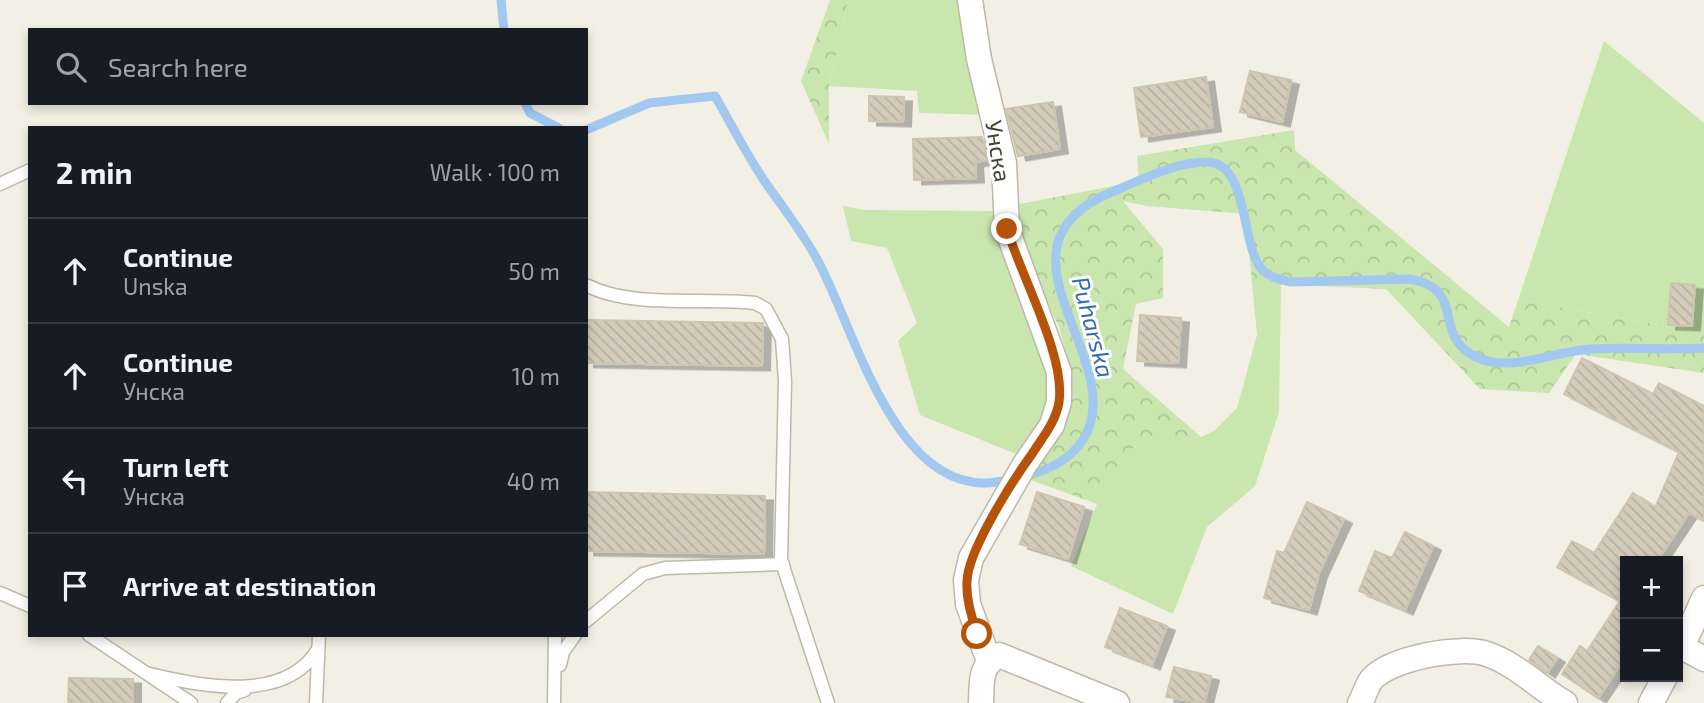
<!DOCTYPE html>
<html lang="en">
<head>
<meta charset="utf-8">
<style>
	:root { --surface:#171b24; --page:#20242c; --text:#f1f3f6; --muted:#9ea1a6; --line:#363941 }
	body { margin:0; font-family:"Exo 2",sans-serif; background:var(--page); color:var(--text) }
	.controls { position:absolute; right:21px; bottom:21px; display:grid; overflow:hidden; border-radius:0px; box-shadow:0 4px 10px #0003 }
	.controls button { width:63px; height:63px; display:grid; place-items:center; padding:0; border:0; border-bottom:2px solid var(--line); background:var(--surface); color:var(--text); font:35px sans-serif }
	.stop { position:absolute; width:21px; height:21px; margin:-16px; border:5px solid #b45309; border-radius:50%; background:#fff }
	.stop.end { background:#b45309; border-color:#fff; box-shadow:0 2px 7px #0008 }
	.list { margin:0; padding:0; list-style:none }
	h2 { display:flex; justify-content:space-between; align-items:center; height:91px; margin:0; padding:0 28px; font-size:30px }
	h2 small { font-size:23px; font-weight:400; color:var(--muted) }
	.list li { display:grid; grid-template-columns:46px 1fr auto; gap:21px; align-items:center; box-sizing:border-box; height:105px; padding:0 28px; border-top:2px solid var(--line) }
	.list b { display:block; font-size:26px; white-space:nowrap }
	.list p { margin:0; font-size:23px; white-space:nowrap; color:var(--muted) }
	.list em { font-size:23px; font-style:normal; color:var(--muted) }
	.icon { flex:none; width:38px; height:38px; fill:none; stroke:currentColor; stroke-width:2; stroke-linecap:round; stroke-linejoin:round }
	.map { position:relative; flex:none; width:1704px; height:703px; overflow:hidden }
	.search { position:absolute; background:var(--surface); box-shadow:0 4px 10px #0003; left:28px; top:28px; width:560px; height:77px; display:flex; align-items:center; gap:18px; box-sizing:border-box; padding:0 24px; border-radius:0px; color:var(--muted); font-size:26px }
	.panel { position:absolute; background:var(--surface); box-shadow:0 4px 10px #0003; left:28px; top:126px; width:560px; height:511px; border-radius:0px }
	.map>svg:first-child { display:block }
</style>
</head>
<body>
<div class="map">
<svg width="1704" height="703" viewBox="0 0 1704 703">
	<defs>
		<pattern id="forest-crowns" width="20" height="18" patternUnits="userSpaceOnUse" patternTransform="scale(1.75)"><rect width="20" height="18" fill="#c8e6ae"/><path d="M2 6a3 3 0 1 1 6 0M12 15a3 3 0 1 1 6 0" fill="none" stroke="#adc696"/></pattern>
		<pattern id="building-back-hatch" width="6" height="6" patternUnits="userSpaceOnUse" patternTransform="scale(1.75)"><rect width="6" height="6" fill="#d4ccbb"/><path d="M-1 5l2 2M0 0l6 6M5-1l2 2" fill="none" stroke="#b7b0a1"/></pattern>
		<filter id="shadow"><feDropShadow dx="8" dy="4.5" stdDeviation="0" flood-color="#0004"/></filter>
	</defs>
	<rect width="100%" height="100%" fill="#f2f0e5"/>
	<!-- grass -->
	<g fill="#c8e6ae">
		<path d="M848,0H963L989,115L919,113L917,91L829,86Z"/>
		<path d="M1604,41L1704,123V333L1518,300Z"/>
		<path d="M843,206L865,210L997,211L1034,320L1051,387L1038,432L1016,454L920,415L898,341L917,323L887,248L851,241Z"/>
		<path d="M1281,282L1279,412L1255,486L1207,527L1173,614L1071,566L1097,504L1133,446L1201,437L1214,431L1237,408L1257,335L1252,283Z"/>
	</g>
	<!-- forest -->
	<g fill="url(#forest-crowns)">
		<path d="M830,0H848L829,86V144L801,81Z"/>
		<path d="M1294,130L1295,150L1509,327L1518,300L1704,333V373L1576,354L1549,393L1480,389L1386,289L1252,283L1246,214L1147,206L1123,201L1163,249V298L1136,304L1123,369L1201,437L1134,446L1097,504L1028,479L1070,397V366L1059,327L1019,241L1015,205L1139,181L1137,156Z"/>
	</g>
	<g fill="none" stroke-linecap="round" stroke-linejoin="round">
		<!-- stream -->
		<g stroke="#a2c8ef" stroke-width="9">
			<path d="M501,0L504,30"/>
			<path d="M525,103L530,113L559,128"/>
			<path d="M586,130L649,103L715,96C733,127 749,160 770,189C787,213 804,235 818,261C854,327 895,497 996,482C1029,477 1066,468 1084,438C1120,378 1038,297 1059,239C1069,212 1094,199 1119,189C1145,178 1177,162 1206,162C1248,161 1241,241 1260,267C1266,276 1279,279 1290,282L1410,279C1465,289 1434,329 1469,353C1504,377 1553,351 1590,349C1628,347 1666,350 1704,348"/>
		</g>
	</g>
	<!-- building -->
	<g fill="url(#building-back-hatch)" stroke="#cec5ae" stroke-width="2" filter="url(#shadow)">
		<path d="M1250,71L1291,80L1282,122L1240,112Z"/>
		<path d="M1206,77L1213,127L1141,137L1134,88Z"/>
		<path d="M869,96L904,97L903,122L869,121Z"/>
		<path d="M1053,102L1060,149L1018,156L1006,109Z"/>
		<path d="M982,137L988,160L975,162L976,178L914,180L913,139Z"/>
		<path d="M1671,283L1695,285L1692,326L1668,325Z"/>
		<path d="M1140,315L1181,318L1178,363L1137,361Z"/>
		<path d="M586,320L763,323L762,366L586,363Z"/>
		<path d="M1582,358L1653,394L1659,383L1704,406V520L1689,513L1657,561H1625V658L1598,698L1562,674L1580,646L1587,651L1620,601L1557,567L1572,541L1594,553L1633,493L1655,508L1679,452L1564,394Z"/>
		<path d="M586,492L765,496L764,554L586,551Z"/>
		<path d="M1037,492L1084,507L1068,559L1020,544Z"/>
		<path d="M1307,502L1344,519L1319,573L1309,610L1264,598L1277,551L1284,553Z"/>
		<path d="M1405,532L1433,546L1405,610L1359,591L1375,551L1392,558Z"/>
		<path d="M1120,608L1167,626L1152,665L1105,647Z"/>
		<path d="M1538,646L1557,658L1547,673L1529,660Z"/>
		<path d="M1174,667L1211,676L1204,703L1166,697Z"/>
		<path d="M69,678L133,679V703H68Z"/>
	</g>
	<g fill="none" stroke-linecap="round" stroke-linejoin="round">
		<defs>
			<g id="service">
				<path d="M0,184L30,170"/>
				<path d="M586,285C632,309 704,297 755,303L766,309L782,339L785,381L781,560L828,703"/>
				<path d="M0,593L30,606"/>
				<path d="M586,621L643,574L665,568L783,564"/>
				<path d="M89,635L191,703"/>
				<path d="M560,665L563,652L575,635"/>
				<path d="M150,674C203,687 286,703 318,649"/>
				<path d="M227,703L236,693L245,690"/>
				<path d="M316,703L319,635"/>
				<path d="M554,703L555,635"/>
			</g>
			<g id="minor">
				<path d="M970,0L979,59L1004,163L1007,229L1059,372V402L1052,425L1025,464L971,558L966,580L968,604L989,661"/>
				<path d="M1704,598L1682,647L1704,659"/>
				<path d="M981,703C982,682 979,666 999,655L1117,703"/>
				<path d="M1360,703C1364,696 1367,685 1372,679C1391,658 1461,645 1487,654C1516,664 1539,688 1565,703"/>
				<path d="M1651,703L1665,677"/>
			</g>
		</defs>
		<!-- service casing -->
		<use href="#service" stroke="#beb8a8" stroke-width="15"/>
		<!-- minor casing -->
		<use href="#minor" stroke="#beb8a8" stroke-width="27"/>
		<!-- service -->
		<use href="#service" stroke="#fff" stroke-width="12"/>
		<!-- minor -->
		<use href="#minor" stroke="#fff" stroke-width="24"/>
	</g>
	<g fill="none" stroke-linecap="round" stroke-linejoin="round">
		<!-- route -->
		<path stroke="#b45309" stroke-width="9" d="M977,634C972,617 966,600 967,582C967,552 1013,480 1032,454C1042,438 1056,422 1059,402C1066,357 1021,276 1007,229"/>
	</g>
	<g text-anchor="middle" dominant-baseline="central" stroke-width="6" stroke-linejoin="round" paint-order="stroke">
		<!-- street labels -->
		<g font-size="23" fill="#454035" stroke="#fff">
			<text transform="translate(999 151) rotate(81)">Унска</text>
		</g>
		<!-- water labels -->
		<g font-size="24" font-style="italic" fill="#306eaf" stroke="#fff">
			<text transform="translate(1094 327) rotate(75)">Puharska</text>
		</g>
	</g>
</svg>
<div class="controls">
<button>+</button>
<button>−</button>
</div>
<div class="stop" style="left:977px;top:634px"></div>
<div class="stop end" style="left:1007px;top:229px"></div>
<div class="search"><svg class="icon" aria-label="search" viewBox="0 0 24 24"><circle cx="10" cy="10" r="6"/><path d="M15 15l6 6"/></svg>Search here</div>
<section class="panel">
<h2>2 min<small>Walk · 100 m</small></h2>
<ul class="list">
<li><svg class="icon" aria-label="ahead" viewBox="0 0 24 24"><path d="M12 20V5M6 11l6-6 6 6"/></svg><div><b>Continue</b><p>Unska</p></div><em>50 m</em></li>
<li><svg class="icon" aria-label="ahead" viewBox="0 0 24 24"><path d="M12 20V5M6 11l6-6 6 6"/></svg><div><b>Continue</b><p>Унска</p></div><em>10 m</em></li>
<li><svg class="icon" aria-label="left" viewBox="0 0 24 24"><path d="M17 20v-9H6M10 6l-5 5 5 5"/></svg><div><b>Turn left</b><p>Унска</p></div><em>40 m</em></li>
<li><svg class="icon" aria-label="arrive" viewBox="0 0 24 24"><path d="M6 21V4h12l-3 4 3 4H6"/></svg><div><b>Arrive at destination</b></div></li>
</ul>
</section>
</div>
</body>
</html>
